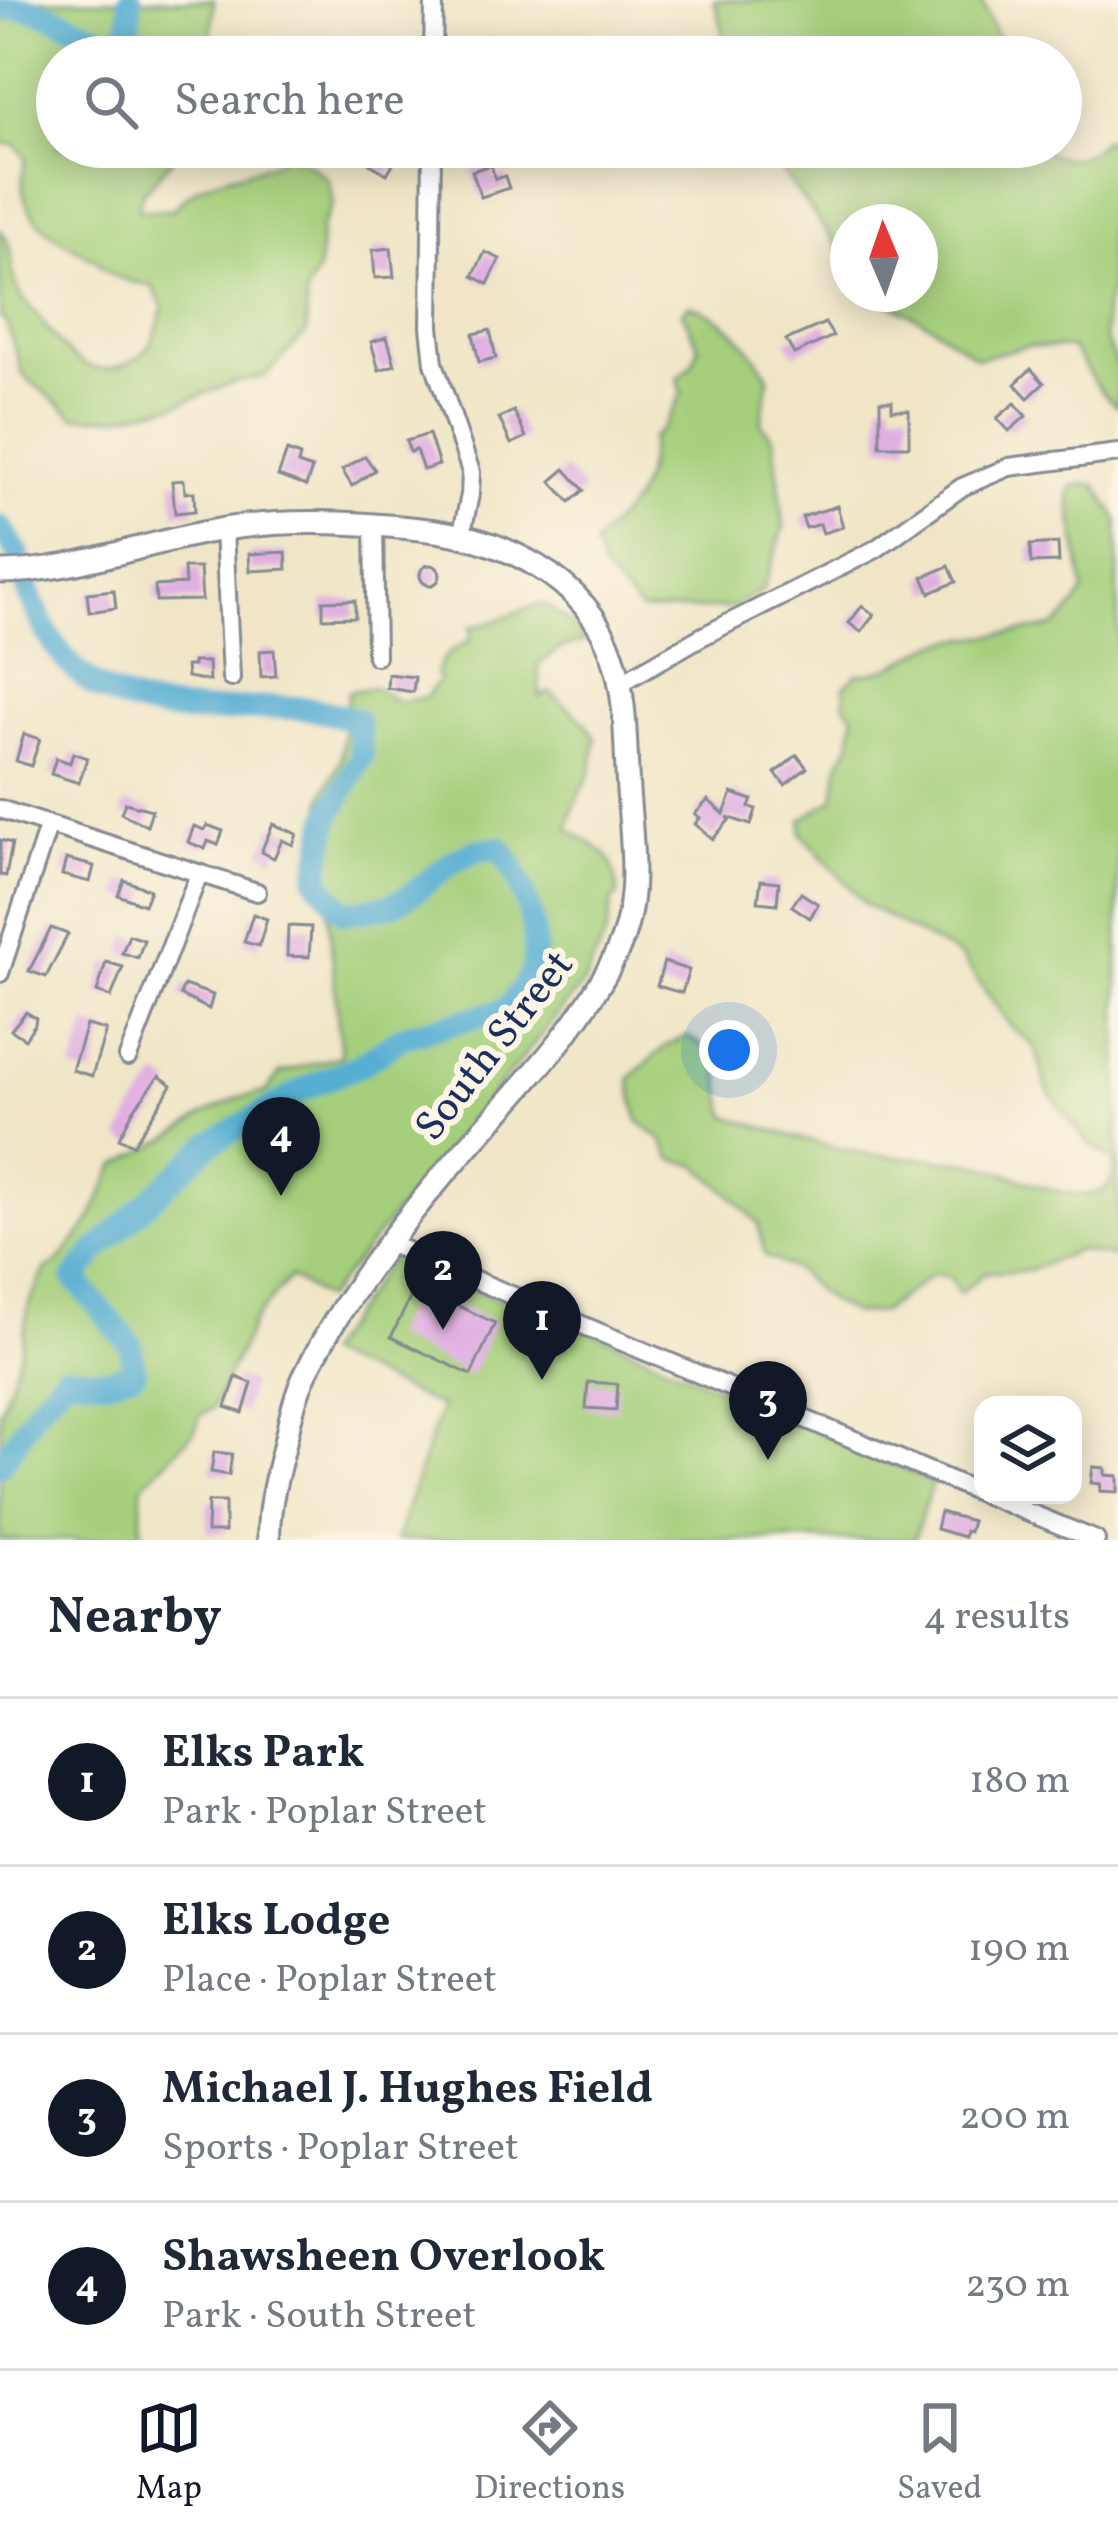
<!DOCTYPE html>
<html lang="en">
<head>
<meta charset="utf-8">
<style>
	:root { --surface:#fff; --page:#f2f2f3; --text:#1f2937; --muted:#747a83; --line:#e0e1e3; --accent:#111827 }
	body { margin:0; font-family:Vollkorn,serif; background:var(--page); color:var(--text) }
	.controls { position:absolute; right:36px; bottom:36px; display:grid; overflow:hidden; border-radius:24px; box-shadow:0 6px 30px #0003 }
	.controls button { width:108px; height:108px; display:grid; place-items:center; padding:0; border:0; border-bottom:3px solid var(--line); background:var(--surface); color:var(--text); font:60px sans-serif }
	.compass { position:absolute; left:830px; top:204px; width:108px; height:108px; border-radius:50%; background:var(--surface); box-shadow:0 6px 30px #0003; rotate:358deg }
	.you { position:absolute; left:729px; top:1050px; width:42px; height:42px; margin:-30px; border:9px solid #fff; border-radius:50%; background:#1a73e8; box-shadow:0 0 0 18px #1a73e833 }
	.badge { display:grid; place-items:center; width:78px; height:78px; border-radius:50%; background:var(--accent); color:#fff; font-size:39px; font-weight:700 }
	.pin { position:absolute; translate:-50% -99px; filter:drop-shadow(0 3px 6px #0008) }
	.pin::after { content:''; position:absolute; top:63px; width:42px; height:36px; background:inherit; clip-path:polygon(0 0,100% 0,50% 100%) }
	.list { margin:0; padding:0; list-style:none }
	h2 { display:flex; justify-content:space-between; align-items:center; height:156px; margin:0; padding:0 48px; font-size:51px }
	h2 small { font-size:39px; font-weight:400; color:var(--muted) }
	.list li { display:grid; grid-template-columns:78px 1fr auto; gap:36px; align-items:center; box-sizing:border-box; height:168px; padding:0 48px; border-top:3px solid var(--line) }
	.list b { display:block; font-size:45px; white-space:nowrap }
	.list p { margin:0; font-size:39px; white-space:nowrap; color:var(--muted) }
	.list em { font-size:39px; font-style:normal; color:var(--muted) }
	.icon { flex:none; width:66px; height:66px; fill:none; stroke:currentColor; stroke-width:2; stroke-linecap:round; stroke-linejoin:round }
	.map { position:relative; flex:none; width:1118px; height:1540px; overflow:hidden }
	.search { position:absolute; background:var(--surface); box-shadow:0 6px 30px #0003; left:36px; right:36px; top:36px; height:132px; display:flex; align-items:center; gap:30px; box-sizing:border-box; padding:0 42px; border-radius:66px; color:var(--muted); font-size:45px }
	.sheet { height:828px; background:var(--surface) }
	nav { display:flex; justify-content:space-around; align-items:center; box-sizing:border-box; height:168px; border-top:3px solid var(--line); background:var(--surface); font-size:33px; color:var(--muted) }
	nav a { display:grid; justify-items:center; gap:6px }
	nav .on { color:var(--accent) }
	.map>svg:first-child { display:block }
</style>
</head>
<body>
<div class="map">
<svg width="1118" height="1540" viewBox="0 0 1118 1540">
	<rect width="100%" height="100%" fill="#fcf5e5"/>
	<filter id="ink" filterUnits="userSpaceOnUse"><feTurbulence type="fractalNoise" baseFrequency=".00833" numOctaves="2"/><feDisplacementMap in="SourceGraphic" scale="24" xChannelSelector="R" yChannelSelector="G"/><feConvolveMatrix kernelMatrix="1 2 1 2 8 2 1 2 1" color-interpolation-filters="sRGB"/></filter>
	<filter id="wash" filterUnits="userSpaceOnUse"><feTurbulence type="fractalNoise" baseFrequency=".004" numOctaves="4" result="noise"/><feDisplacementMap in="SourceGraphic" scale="48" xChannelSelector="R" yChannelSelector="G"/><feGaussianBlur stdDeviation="2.7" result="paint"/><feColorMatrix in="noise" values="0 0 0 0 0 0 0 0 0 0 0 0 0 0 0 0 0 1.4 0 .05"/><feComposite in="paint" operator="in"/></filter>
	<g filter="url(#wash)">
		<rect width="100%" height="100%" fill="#f0e6c7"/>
		<!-- green -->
		<g fill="#a5cf7b" stroke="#607f6c" stroke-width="3">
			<path d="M0,0H214L210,50L204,57H57V147H183L142,194L138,210H172C213,166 244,181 288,155L309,164L329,180L333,204L321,228L319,267L306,293L307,332L265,376L235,382L178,404L116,417H75L23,375L7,324L0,317V230C17,251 7,259 15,281C20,298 31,307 41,320C62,346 82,381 123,365C152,354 156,335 163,307L152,286C137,283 119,280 106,271C95,263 105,265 92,258C52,235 10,215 26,159L16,145L0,143Z"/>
			<path d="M714,0H981L1001,46L1002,57H722L723,30Z"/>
			<path d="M1118,138V188L1109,214L1108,238L1111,289L1104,310L1105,338L1118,368V407C1095,391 1089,369 1071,348L1028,346L977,358L931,325L872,294H920V222H848V260L763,147H1036C1063,162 1081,164 1103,140Z"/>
			<path d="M689,305C727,316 749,345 769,377L761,423L774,439L784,527L763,590L730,608L641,611L604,572L594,545L635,500L646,472L652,438L664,427L682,393L678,378L692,365L699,347L682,312Z"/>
			<path d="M1084,484L1096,485L1118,520V1258L1078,1250L1029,1271L986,1272L959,1294L950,1277L933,1274L882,1312L854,1314L821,1295L796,1270L765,1256L758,1223L730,1194L697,1165L672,1159L662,1140L638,1121L630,1078L666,1046L687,1036C728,1058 717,1077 727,1116C772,1130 816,1145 862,1153C902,1160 944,1156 983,1166C1012,1174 1061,1199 1091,1194C1110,1191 1116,1177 1114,1161L1086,1140L1068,1118L1047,1089L1035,1047L1011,1027L961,957L866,905L802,834V819L834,799L839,763L850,745L854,716L845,705L844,687L857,674C899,673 912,648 952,640C970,637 1045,631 1054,626C1068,617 1076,604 1084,591L1069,496L1073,486Z"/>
			<path d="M544,604L576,627L584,641L561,648L538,665L540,697L550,692L586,723L596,739C594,748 594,762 591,771C582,793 571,803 569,830C603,852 614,850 618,896L612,900L607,932L585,981L325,1299L290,1277L254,1320L212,1409L200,1415L195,1431L141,1487V1540H0V1412L21,1351L29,1303L45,1270L59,1261L89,1223L115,1166L171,1137L205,1114L235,1099L266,1092L280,1073L341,1056L328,908L311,858L324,794L341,759L348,692L374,687L398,702L426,697L439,680L436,674C442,654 453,650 470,640L471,626C499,626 514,608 544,604Z"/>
			<path d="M393,1255L500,1301L504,1293L932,1482L914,1540H396L441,1407L324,1354Z"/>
		</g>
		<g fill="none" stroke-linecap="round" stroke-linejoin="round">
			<!-- river -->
			<g stroke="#57aed3" stroke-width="24">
				<path d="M0,10C37,0 76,31 111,41L129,33L130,0"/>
				<path d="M0,527L18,554"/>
				<path d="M0,1465L37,1408L65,1376L107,1380L134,1372L131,1345L74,1278L97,1250L210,1144L306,1088L360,1065L404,1036L507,1009C515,997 530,981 533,967C540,930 522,877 500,848C450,849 440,879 401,900C386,909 362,909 345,913L317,879L329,817L362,756L357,720C342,717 326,711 311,709C265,703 217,716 171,710C89,701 51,658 26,584"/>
			</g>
		</g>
		<g id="blocks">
			<!-- building -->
			<g fill="#e0afe2">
				<path d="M496,37L506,57H489L482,44Z"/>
				<path d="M380,147L401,150L387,174L370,164Z"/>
				<path d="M491,165L495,179L505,176L509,188L481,197L472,171Z"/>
				<path d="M391,248L394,277L375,278L373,250Z"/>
				<path d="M485,252L500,259L488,284L473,276Z"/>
				<path d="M825,323L833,336L794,354L786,340Z"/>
				<path d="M490,330L496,358L479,362L473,334Z"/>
				<path d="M387,337L395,365L379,370L371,342Z"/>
				<path d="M1031,369L1044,383L1028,398L1015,384Z"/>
				<path d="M880,401H892V410H909V446H880Z"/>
				<path d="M1015,403L1026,416L1009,431L997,418Z"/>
				<path d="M514,411L526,437L511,444L499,418Z"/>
				<path d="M429,434L439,465L423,470L416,450L410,452L406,441Z"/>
				<path d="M287,451L300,456L298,464L312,469L306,486L278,476Z"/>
				<path d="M365,456L375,470L352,486L342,470Z"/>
				<path d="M565,469L584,490L570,502L551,481Z"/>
				<path d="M184,480L185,493L194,492L195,511L175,513L172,481Z"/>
				<path d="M837,506L843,527L823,533L820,524L806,528L802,517Z"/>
				<path d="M1058,543L1059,562L1031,563L1030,545Z"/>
				<path d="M286,552L287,569L250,571L249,554Z"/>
				<circle cx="430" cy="575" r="10"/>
				<path d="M949,566L956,582L930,593L923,577Z"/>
				<path d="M184,568H200L202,600L156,601L155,586L185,584Z"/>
				<path d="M114,590L116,608L89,612L87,593Z"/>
				<path d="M355,600V617L323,618V601Z"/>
				<path d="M862,606L874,615L861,632L849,623Z"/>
				<path d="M274,650L276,676L261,677L260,651Z"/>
				<path d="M193,662H208L209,681L187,677L186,666H193Z"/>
				<path d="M388,674L415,677L413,692L387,688Z"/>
				<path d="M24,734L40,739L31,766L16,761Z"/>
				<path d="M73,753L87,758L79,783L51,774L56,758L70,763Z"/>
				<path d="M797,755L807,768L785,785L775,773Z"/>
				<path d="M732,793L752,800L749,807L756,809L751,825L727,817L730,819L713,839L695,824L700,818L695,814L708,800L724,814Z"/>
				<path d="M125,803L152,810L147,826L121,813Z"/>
				<path d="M273,824L297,834L293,845L282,840L274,858L261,852Z"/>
				<path d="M207,825L223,831L218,845L208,841L205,849L188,842L194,826L204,830Z"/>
				<path d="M0,840L12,843L6,876L0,875Z"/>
				<path d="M66,859L94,866L90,882L62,875Z"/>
				<path d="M124,880L150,890L144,905L118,895Z"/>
				<path d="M761,880L779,882L777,904L758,902Z"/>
				<path d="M801,893L818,904L810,918L792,906Z"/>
				<path d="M253,914L267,919L259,946L244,942Z"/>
				<path d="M288,926L311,927L309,957L287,956Z"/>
				<path d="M51,928L68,934L46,977L29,971Z"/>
				<path d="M129,935L144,940L138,958L122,953Z"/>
				<path d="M106,962L123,967L111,997L97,992Z"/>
				<path d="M664,962L689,970L682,993L657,986Z"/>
				<path d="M184,985L213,995L209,1009L180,995Z"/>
				<path d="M26,1012L36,1018L35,1024L25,1039L11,1030Z"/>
				<path d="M86,1025L106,1030L92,1076L72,1070Z"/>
				<path d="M159,1076L172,1085L133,1145L119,1138L134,1109Z"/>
				<path d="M416,1286L495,1323L471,1375L391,1337Z"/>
				<path d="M236,1377L252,1383L243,1413L226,1407Z"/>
				<path d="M588,1382L618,1384L616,1410L586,1408Z"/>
				<path d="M214,1452L232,1454L229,1475L211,1472Z"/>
				<path d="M1093,1467L1105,1468V1475L1118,1476V1492L1100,1491L1101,1484L1091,1483Z"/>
				<path d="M208,1502H225V1532H207Z"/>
				<path d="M940,1512L972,1521L969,1532L965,1531L964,1537L936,1529Z"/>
			</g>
		</g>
	</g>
	<g filter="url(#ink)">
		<use href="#blocks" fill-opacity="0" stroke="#868a92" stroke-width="3"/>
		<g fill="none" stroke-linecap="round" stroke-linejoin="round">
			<defs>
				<g id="minor">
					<path d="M433,57L434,0"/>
					<path d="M432,147L430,327L434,363L471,472L470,495L461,536"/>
					<path d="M374,526L376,656"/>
					<path d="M224,529L231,678"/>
					<path d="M619,684L701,637L876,549L962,487L1009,467L1118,453"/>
					<path d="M0,809L257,892"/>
					<path d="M0,973L48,827"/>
					<path d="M128,1057L199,874"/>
					<path d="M390,1244L983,1494"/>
					<path d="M986,1495L1096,1540"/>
				</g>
				<path id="tertiary" d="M0,572C72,572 143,543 213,531C281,518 352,522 420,529C500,537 586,576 613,657C627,699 625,747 628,791C632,845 641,901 617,952C584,1021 532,1075 481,1132C417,1203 349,1286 306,1373C294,1397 289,1425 283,1451C276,1479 267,1511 269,1540"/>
			</defs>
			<!-- minor casing -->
			<use href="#minor" stroke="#868a92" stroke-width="22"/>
			<!-- tertiary casing -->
			<use href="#tertiary" stroke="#868a92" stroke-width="27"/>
			<!-- minor -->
			<use href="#minor" stroke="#fff" stroke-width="16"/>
			<!-- tertiary -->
			<use href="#tertiary" stroke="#fff" stroke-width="21"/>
		</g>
	</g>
	<g text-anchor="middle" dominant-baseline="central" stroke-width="12" stroke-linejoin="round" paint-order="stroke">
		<!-- street labels -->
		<g font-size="42" fill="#1b2f5e" stroke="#fcf5e5">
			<text transform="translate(496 1047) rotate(-52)">South Street</text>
		</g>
	</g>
</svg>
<div class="controls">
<button><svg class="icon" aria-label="layers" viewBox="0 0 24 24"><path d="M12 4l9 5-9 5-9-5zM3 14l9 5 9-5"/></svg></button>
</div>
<svg class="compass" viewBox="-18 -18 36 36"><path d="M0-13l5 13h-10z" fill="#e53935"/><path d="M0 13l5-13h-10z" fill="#747a83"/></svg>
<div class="you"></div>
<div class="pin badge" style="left:542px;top:1380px">1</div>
<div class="pin badge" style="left:443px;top:1330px">2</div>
<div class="pin badge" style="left:768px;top:1460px">3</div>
<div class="pin badge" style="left:281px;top:1196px">4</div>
<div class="search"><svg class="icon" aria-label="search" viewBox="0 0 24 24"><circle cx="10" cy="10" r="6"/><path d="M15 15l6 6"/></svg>Search here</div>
</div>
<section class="sheet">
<h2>Nearby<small>4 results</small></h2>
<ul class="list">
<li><span class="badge">1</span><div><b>Elks Park</b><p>Park · Poplar Street</p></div><em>180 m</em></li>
<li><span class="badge">2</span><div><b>Elks Lodge</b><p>Place · Poplar Street</p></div><em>190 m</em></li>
<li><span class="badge">3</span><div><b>Michael J. Hughes Field</b><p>Sports · Poplar Street</p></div><em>200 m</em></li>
<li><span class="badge">4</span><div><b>Shawsheen Overlook</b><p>Park · South Street</p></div><em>230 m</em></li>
</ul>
</section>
<nav>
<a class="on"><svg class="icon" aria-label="map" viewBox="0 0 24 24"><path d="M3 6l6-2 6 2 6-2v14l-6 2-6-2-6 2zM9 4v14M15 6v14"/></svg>Map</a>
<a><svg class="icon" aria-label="directions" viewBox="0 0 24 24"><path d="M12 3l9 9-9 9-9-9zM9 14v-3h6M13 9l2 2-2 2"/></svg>Directions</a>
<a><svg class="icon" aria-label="saved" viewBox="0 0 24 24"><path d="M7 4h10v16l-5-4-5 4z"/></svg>Saved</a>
</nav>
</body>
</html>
